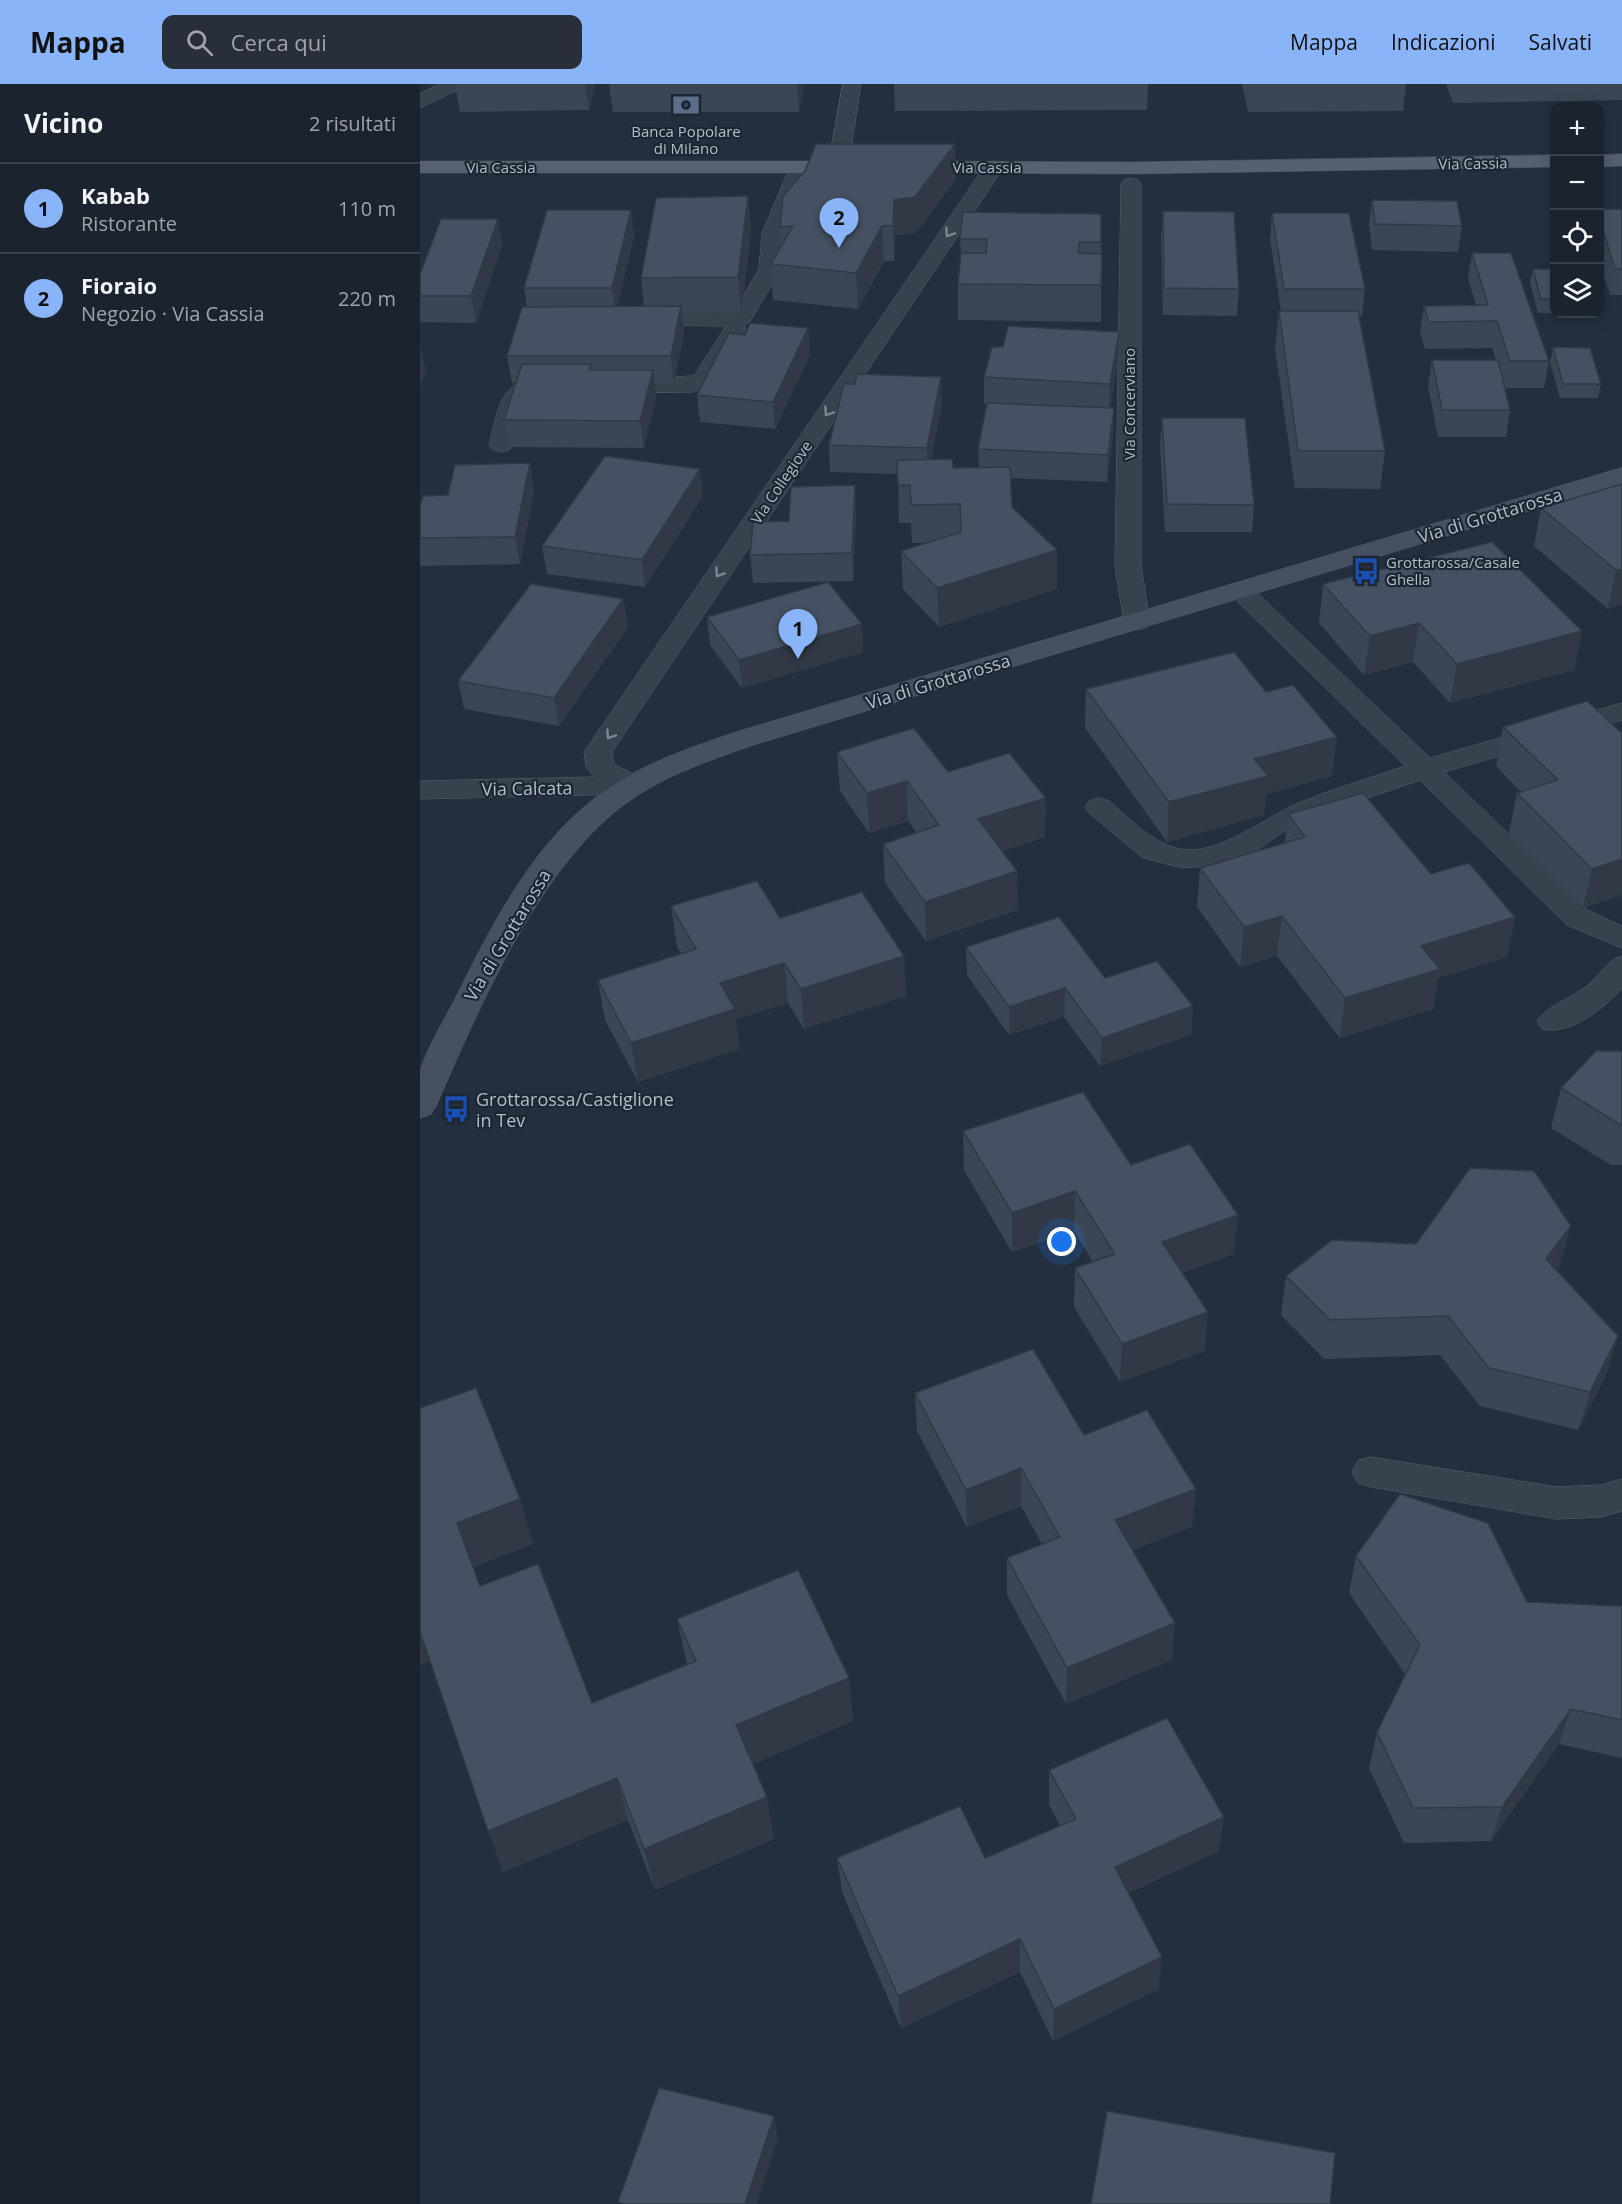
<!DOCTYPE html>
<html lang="it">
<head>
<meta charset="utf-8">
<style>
	:root { --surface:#1b232e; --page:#282f3a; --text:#f1f3f6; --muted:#a0a4aa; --line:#39404a; --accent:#8ab4f8 }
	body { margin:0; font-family:"Open Sans",sans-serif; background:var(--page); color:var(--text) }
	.controls { position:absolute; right:18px; top:18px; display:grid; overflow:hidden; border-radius:12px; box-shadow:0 3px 15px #0003 }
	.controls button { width:54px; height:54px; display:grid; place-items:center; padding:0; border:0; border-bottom:2px solid var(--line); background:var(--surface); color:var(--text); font:30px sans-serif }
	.you { position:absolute; left:642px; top:1158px; width:21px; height:21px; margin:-15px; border:4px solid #fff; border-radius:50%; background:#1a73e8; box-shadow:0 0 0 9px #1a73e833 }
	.badge { display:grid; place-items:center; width:39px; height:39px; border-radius:50%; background:var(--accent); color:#111; font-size:20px; font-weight:700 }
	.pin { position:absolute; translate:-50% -50px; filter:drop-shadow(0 2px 3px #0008) }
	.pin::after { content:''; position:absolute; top:32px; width:21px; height:18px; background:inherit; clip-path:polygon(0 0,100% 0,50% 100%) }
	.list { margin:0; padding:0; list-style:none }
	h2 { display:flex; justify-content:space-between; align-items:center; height:78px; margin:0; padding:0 24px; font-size:26px }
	h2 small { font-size:20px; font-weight:400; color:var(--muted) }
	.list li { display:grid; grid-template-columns:39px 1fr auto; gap:18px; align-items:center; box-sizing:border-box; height:90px; padding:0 24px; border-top:2px solid var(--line) }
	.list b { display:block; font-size:22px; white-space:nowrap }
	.list p { margin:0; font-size:20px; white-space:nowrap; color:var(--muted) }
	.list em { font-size:20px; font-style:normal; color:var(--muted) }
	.icon { flex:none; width:33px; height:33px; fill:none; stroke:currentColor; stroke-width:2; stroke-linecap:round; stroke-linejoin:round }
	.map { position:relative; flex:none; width:1202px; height:2120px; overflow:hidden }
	header { display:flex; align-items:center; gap:36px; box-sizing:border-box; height:84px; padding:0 30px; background:var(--accent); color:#111 }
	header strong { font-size:28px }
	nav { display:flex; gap:33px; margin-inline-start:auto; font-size:21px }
	.search { width:420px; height:54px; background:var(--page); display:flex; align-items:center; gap:15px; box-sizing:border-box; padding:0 21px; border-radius:12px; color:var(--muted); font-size:22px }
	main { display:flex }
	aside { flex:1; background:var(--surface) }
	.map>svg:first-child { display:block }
</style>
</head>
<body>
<header>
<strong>Mappa</strong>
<div class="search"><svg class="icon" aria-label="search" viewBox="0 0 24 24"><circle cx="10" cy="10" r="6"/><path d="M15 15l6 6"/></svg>Cerca qui</div>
<nav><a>Mappa</a><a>Indicazioni</a><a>Salvati</a></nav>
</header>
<main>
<aside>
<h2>Vicino<small>2 risultati</small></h2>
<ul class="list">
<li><span class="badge">1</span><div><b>Kabab</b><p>Ristorante</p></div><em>110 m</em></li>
<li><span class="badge">2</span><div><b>Fioraio</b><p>Negozio · Via Cassia</p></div><em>220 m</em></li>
</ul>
</aside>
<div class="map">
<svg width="1202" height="2120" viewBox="0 0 1202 2120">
	<rect width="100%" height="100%" fill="#242f3e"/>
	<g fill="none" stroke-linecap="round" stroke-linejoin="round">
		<defs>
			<g id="lane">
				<path d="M423,0H441L428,83L425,87H411L408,83Z"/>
				<path d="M380,77L387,79L390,83L362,149L361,185L331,236L324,242L326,245L290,302L273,308L189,309L181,307L178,302L181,297L189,295L274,292L306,242L219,241L211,239L208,234L211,229L219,227L313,229L339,185L342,149L370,83L373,79Z"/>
				<path d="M102,298L110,300L114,305L106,314L93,361L89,366L81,368L73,366L69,361C75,340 78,304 102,298Z"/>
			</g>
			<g id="street">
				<path d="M20,0H44L42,4L0,24V10Z"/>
				<path d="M574,77L581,79L584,83L192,668L194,680L223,695L227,701L223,707L213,710L0,715V697L174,693L166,682L164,668L567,79Z"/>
				<path d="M711,94L718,96L721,100V482L730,538L726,544L717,546L708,544L704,538L695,482L701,100L704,96Z"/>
				<path d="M820,498L829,501L1010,674L1202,619V636L1024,688L1169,827L1202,842V864L1147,841L1000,696L901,730L863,748L834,768L796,781L763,784L723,774L669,729L665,723L669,717L679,714L689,717C710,735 732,759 760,765C798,773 846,732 881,718C915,704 951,694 985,682L811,511L807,506L811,501Z"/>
				<path d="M1202,872V904C1185,924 1149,952 1122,945L1117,937C1127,921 1152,914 1167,902C1180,891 1186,876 1202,872Z"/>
				<path d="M951,1373L1137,1403L1181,1401L1202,1395V1427L1181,1433L1137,1435L951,1403L938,1399L932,1388L938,1377Z"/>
			</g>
			<path id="secondary" d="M1202,384V399L333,661C291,676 250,689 212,715C121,777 60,922 16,1022L11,1030L0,1034C0,1019 0,998 1,984C9,961 22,940 33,919C69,847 109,765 174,715C216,682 264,666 313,649Z"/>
			<g id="primary">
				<path d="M1202,70V82L1180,83V71Z"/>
				<path d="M1134,71V83L711,90L491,89L484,87L481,83L484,79L491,77L711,78Z"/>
				<path d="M0,77H430L437,79L440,83L437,87L430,89H0Z"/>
			</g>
		</defs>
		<!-- lane casing -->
		<use href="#lane" stroke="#565f6c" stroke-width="1"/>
		<!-- street casing -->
		<use href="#street" stroke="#565f6c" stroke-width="1"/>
		<!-- secondary casing -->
		<use href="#secondary" stroke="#565f6c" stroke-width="1"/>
		<!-- primary casing -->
		<use href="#primary" stroke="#414a57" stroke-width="1"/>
		<!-- lane -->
		<use href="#lane" fill="#38414e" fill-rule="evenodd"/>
		<!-- street -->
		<use href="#street" fill="#38414e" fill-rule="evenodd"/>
		<!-- secondary -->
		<use href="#secondary" fill="#465061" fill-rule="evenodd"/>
		<!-- primary -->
		<use href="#primary" fill="#56606e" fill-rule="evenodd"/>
	</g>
	<!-- wall -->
	<g fill="#3b4654">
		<path d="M35,0H175L169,26L40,28Z"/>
		<path d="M189,0H384L379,28H193Z"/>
		<path d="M474,0H728L727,26L475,27Z"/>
		<path d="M822,0H986L983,27L828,28Z"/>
		<path d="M1026,0H1202V16L1033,19Z"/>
		<path d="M535,60L536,95L496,149L475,151L474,177H464L438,225L353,216L351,180L361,163L360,143Z"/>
		<path d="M328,112L331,148L321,229L262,230L264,249L254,299H234L236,313L224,364L88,363L84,336L96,299H92L87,272L107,223L104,204L211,126L214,152L197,223H224L221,194Z"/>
		<path d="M952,116L1042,142L1038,168L952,166L949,141Z"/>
		<path d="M1179,125H1202V211H1190L1179,176Z"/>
		<path d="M743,127L819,205L817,232L743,231L741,153Z"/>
		<path d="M852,129L945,205L942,232H939L965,367L960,405L875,404L855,264L859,227H861L850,155Z"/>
		<path d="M681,130V238L538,236V200L541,171L540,155Z"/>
		<path d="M82,161L56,239L0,238V190Z"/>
		<path d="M1052,169L1129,277L1124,304H1085L1083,298L1090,326L1086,353H1018L1008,302L1012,276H1076L1072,264L1005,265L1000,248L1004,222L1056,221L1048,195Z"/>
		<path d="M1113,185H1134V229H1118L1110,198Z"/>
		<path d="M388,244L390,271L355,345L280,338L277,311Z"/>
		<path d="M699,248L698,275L690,324L693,351L687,398L590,394L592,423L637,505L519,543L483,505L481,467L506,459H492L491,439H479L478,390L410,388L409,361L522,320L511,375L533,384H559L558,365L567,320H564V293L583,263Z"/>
		<path d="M1133,263L1181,300L1178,314H1140L1130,278Z"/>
		<path d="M742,334L834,421L832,448H745L740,361Z"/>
		<path d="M1202,400V520L1188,525L1114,462L1121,424Z"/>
		<path d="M114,407L100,480L0,482V422L28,411Z"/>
		<path d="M283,412L225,503L127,490L122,462Z"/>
		<path d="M436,429L433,497L333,499L330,471L369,437Z"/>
		<path d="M903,500L1162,547L1154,586L1030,619L993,578L944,591L899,539Z"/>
		<path d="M203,515L208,543L139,642L44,625L38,597Z"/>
		<path d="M287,533L442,540L443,568L322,604L290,561Z"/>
		<path d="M666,605L912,692L846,710L844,731L747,758L665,644Z"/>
		<path d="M1083,643L1202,649V811L1163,824L1089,749L1097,709L1101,708L1076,682Z"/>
		<path d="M417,668L528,688L625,753L582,767L598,826L506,857L465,799L463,760L497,749L488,737L449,749L420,707Z"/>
		<path d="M868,730L1011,790L1095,833L1087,873L1018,894L1013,925L920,954L857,872L820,883L777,823L780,784L865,759Z"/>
		<path d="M251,822L360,834L486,912L384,945L368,919L316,935L319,965L218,998L185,936L178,896L261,870L257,862Z"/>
		<path d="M546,863L685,894L773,922L771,951L680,982L644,933L589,951L547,891Z"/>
		<path d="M1202,967V1081H1191L1131,1044L1141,1004Z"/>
		<path d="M543,1047L711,1081L814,1170L762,1189L785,1267L700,1298L654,1223L655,1184L673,1178L654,1147L592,1168L544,1086Z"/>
		<path d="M996,1160L1140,1181L1137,1186L1198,1252L1186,1291L1158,1346L1060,1322L1020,1271L904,1275L861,1231L866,1192Z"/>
		<path d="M495,1309L664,1351L772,1443L713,1466L752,1576L646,1620L587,1511V1474L622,1460L601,1422L547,1443L497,1347Z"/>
		<path d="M0,1324L100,1415L113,1460L53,1483L60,1502L172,1619L267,1580L257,1535L429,1594L433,1637L333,1680L354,1755L235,1806L208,1736L83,1788L10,1577L0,1581Z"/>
		<path d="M936,1472L1107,1518L1202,1522V1674L1139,1660L1071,1757L984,1759L949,1684L957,1648L985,1590L929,1509Z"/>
		<path d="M629,1686L799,1767L709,1809L739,1905L633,1957L600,1888L481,1944L422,1808L417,1774H565L640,1742L629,1721Z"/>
	</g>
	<!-- shaded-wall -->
	<g fill="#303945">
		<path d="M165,0H175L169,26Z"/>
		<path d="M377,0H384L379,28Z"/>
		<path d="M535,60L536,95L496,149L475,151L474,177L473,142L474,116Z"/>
		<path d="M328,112L331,148L321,229L318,193Z"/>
		<path d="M211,126L214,152L195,230L192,204Z"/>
		<path d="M78,135L82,161L56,239L51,212Z"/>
		<path d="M462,142L464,177L438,225L436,189Z"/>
		<path d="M261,222L264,249L254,299L251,272Z"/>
		<path d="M388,244L390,271L355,345L353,318Z"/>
		<path d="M699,248L698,275L689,327L690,300Z"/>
		<path d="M1,262L6,289L0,302V264Z"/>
		<path d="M233,286L236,313L224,364L220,337Z"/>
		<path d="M521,293L522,320L508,392L507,364Z"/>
		<path d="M694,324L693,351L687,398L688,371Z"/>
		<path d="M110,379L114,407L100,480L95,453Z"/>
		<path d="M280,385L283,412L225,503L222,476Z"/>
		<path d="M435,401L436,429L433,497L432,469Z"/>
		<path d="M637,466V505L519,543L517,504Z"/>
		<path d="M1202,485V520L1188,525L1196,486Z"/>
		<path d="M203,515L208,543L139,642L134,614Z"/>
		<path d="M999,539L993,578L944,591L950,552Z"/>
		<path d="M442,540L443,568L322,604L319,576Z"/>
		<path d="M1162,547L1154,586L1030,619L1037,580Z"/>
		<path d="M917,653L912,692L846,710L844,731L747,758L749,718L834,675Z"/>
		<path d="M487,697L488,737L449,749L447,709Z"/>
		<path d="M626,714L625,753L559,775L558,735Z"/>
		<path d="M1202,775V811L1163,824L1172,785Z"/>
		<path d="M597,787L598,826L506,857L505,818Z"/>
		<path d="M862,832L857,872L820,883L824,843Z"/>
		<path d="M1095,833L1087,873L1018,894L1013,925L920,954L925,914L1001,862Z"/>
		<path d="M484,872L486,912L384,945L381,905Z"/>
		<path d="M364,879L368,919L316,935L319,965L218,998L211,959L300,899Z"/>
		<path d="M645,904L644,933L589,951V923Z"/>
		<path d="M773,922L771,951L680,982L682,954Z"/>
		<path d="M655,1107L654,1147L592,1168V1129Z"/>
		<path d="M818,1131L814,1170L739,1197L742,1158Z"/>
		<path d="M1151,1142L1140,1181L1116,1214L1126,1175Z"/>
		<path d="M788,1228L785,1267L700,1298L702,1260Z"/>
		<path d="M1198,1252L1186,1291L1158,1346L1170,1308Z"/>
		<path d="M601,1384V1422L547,1443L546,1406Z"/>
		<path d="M776,1405L772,1443L693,1474L695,1436Z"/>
		<path d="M100,1415L113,1460L51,1484L37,1439Z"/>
		<path d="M755,1539L752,1576L646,1620L647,1584Z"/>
		<path d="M0,1547L11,1577L0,1581Z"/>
		<path d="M429,1594L433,1637L324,1684L316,1641Z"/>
		<path d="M1151,1625L1139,1660L1071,1757L1082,1723Z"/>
		<path d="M197,1694L208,1736L83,1788L68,1747Z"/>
		<path d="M347,1713L354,1755L235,1806L224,1765Z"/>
		<path d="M804,1733L799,1767L693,1816L695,1783Z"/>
		<path d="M600,1855V1888L481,1944L478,1912Z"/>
		<path d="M742,1873L739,1905L633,1957L634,1925Z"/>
		<path d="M354,2032L358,2054L337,2120H325Z"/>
	</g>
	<!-- building -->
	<g fill="#455162" stroke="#303945" stroke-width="1.5">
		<path d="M396,60H535L495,113L474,116L473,142H462L436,189L351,180L373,142L360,143L363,112L385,87Z"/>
		<path d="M328,112L318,193L221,194L236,114Z"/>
		<path d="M952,116L1037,117L1042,142L955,140Z"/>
		<path d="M1179,125H1202V185H1195L1179,134Z"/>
		<path d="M127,126H211L192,204H104Z"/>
		<path d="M743,127L814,128L819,205L744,204Z"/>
		<path d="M543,128L681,130V158H659L658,169L682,170L681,201L538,200L541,169H566L567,155H540Z"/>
		<path d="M852,129H929L945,205H864Z"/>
		<path d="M21,135H78L51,212H0V190Z"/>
		<path d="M1052,169H1091L1129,277H1090L1077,237L1009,238L1004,222L1068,221Z"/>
		<path d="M1113,185H1134V215H1121Z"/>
		<path d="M261,222L251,272H87L102,223Z"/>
		<path d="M859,227H938L965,367H878Z"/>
		<path d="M330,239L388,244L353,318L277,311L309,249L325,251Z"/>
		<path d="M588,242L699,248L690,300L564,293L572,263H583Z"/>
		<path d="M1133,263L1170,264L1181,300H1143Z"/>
		<path d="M1012,276H1078L1090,326H1022Z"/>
		<path d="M102,280H171L169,286H233L220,337L84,336Z"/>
		<path d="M437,290L521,293L507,364L409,361L424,300H435Z"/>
		<path d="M567,319L694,324L688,371L558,365Z"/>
		<path d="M742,334H825L834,421L747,420Z"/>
		<path d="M185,372L280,385L222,476L122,462Z"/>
		<path d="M532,375L533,384L590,383L592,423L637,466L517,504L481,467L541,448L540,420L491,421L490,401H478L477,376Z"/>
		<path d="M110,379L95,453L0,454V422L3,412L28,411L35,381Z"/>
		<path d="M1202,400V485L1196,486L1121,424Z"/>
		<path d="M435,401L432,469L330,471L333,438L369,437L371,403Z"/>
		<path d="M1072,458L1162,547L1037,580L999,539L950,552L903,500Z"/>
		<path d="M408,498L442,540L319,576L287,533Z"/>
		<path d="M111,500L203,515L134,614L38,597Z"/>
		<path d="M814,568L846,608L873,601L917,653L834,675L848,692L749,718L666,605Z"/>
		<path d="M1167,617L1202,649V775L1172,785L1097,709L1138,696L1083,643Z"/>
		<path d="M494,644L528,688L589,669L626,714L558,735L597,787L505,818L463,760L519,741L487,697L447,709L417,668Z"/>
		<path d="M943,709L1011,790L1049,779L1095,833L1001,862L1020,885L925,914L862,832L824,843L780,784L885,753L868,730Z"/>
		<path d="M337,797L360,834L442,808L484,872L381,905L364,879L300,899L315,925L211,959L178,896L276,865L251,822Z"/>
		<path d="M639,833L685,894L737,877L773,922L682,954L645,904L589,923L546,863Z"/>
		<path d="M1176,967H1202V1042L1141,1004Z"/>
		<path d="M663,1008L711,1081L770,1060L818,1131L742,1158L788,1228L702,1260L655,1184L695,1170L655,1107L592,1129L543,1047Z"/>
		<path d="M1050,1084L1114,1087L1151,1142L1126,1175L1198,1252L1170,1308L1069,1284L1028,1232L910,1236L866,1192L912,1156L996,1160Z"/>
		<path d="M613,1265L664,1351L727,1326L776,1405L695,1436L755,1539L647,1584L587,1474L640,1453L601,1384L546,1406L495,1309Z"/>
		<path d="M56,1304L100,1415L37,1439L60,1502L118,1480L172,1619L276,1577L257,1535L378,1486L429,1594L316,1641L347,1713L224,1765L197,1694L68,1747L0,1548V1324Z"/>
		<path d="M980,1410L1068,1439L1107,1518L1202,1522V1636L1151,1625L1082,1723L993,1724L957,1648L1000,1561L936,1472Z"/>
		<path d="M747,1634L804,1733L695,1783L742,1873L634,1925L600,1855L478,1912L417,1774L540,1722L565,1774L656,1735L629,1686Z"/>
		<path d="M239,2004L354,2032L325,2120H204L198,2118Z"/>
		<path d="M687,2027L915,2069L910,2120H671Z"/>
	</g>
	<!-- one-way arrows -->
	<defs><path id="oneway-chevron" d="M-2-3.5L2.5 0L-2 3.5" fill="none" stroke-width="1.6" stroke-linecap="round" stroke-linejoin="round" transform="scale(1.5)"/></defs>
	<g stroke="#7c8592">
		<use href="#oneway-chevron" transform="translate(529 149) rotate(124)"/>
		<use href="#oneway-chevron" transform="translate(408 328) rotate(124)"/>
		<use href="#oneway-chevron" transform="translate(299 489) rotate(124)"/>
		<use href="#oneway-chevron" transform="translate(190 651) rotate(124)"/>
	</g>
	<!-- icons -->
	<defs>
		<symbol id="bank-bare" viewBox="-9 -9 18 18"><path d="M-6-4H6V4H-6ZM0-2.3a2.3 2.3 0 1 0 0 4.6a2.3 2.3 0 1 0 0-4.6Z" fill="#5c6f8a" stroke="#1d2633" stroke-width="2.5" paint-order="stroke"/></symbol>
		<symbol id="bus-bare" viewBox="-9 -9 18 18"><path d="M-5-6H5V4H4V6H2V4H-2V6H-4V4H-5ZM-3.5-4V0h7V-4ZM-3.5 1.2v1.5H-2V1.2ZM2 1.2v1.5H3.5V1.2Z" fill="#1a4fb4" stroke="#1d2633" stroke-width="2.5" paint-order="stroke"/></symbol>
	</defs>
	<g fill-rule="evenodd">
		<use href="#bank-bare" x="247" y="2" width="38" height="38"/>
		<use href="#bus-bare" x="927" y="468" width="38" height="38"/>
		<use href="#bus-bare" x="17" y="1006" width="38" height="38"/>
	</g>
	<g text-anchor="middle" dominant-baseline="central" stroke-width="4.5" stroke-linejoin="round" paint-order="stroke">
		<!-- far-poi labels -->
		<g font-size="15" fill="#b4bcc9" stroke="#1d2633">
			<text x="266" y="47">Banca Popolare<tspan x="266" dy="17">di Milano</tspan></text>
			<text x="966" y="478" text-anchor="start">Grottarossa/Casale<tspan x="966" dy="17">Ghella</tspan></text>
		</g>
		<!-- far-street labels -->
		<g font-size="15" fill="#b4bcc9" stroke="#1d2633">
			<text transform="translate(1053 79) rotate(-1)">Via Cassia</text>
			<text x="81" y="83">Via Cassia</text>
			<text x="567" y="83">Via Cassia</text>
			<text transform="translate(709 320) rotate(-90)">Via Concerviano</text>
			<text transform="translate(361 398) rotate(-56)">Via Collegiove</text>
		</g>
		<!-- street labels -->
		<g font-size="18" fill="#b4bcc9" stroke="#1d2633">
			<text transform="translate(1070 431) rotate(-17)">Via di Grottarossa</text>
			<text transform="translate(518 597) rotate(-17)">Via di Grottarossa</text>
			<text transform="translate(107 704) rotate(-1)">Via Calcata</text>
			<text transform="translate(87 851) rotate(-59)">Via di Grottarossa</text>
		</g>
		<!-- poi labels -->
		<g font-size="18" fill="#b4bcc9" stroke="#1d2633" text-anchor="start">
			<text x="56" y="1015">Grottarossa/Castiglione<tspan x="56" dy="21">in Tev</tspan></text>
		</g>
	</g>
</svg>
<div class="controls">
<button>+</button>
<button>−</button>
<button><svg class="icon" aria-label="locate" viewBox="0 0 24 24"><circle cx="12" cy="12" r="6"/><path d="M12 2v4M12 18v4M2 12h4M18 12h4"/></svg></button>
<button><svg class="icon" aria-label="layers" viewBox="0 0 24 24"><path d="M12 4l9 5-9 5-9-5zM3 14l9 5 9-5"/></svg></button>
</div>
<div class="you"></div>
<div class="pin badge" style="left:378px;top:575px">1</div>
<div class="pin badge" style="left:419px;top:164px">2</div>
</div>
</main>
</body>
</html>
